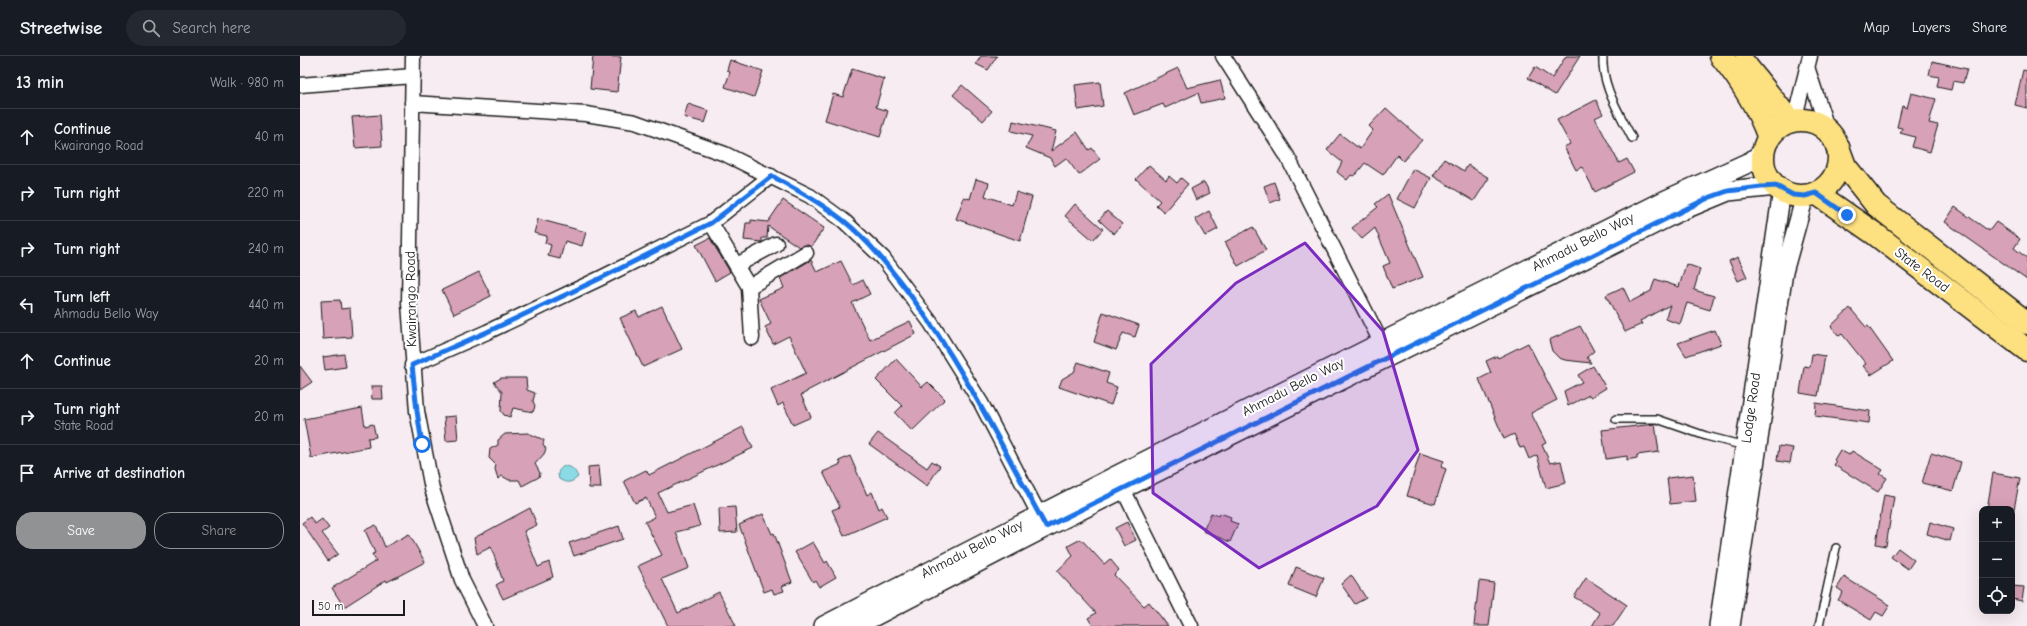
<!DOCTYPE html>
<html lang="en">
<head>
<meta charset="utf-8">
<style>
	:root { --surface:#171b24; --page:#242831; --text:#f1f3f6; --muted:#9ea1a6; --line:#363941; --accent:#919294 }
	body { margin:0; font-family:"Comic Neue",sans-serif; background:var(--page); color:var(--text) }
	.controls { position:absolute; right:12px; bottom:12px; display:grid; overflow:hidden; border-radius:8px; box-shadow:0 4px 16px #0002 }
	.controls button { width:36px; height:36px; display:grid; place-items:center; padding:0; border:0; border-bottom:1px solid var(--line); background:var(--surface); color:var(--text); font:20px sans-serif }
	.scale { position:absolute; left:12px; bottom:10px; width:93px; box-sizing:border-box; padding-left:4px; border:2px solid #1c1c1c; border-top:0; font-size:11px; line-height:14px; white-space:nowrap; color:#1c1c1c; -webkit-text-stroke:3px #fff; paint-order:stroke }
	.stop { position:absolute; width:12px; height:12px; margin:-9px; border:3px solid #1a73e8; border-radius:50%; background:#fff }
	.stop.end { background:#1a73e8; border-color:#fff; box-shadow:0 1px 4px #0008 }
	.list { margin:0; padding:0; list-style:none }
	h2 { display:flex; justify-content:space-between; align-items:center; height:52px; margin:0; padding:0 16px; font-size:17px }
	h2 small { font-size:13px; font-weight:400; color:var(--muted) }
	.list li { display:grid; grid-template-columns:26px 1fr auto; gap:12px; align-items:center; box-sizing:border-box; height:56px; padding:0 16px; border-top:1px solid var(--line) }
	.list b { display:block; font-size:15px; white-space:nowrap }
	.list p { margin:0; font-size:13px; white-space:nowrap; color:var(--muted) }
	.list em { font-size:13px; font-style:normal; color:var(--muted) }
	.actions { display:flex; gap:8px; padding:12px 16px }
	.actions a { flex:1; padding:9px 0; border:1px solid var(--accent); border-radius:16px; text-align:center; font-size:14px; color:var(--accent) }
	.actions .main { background:var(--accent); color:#fff }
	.icon { flex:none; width:22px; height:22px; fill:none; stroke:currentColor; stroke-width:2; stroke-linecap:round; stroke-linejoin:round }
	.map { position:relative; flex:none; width:1727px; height:570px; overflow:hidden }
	header { display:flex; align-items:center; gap:24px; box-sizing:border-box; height:56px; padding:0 20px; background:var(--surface); border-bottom:1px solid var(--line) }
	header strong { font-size:19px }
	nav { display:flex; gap:22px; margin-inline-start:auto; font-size:14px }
	.search { width:280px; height:36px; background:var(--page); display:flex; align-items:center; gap:10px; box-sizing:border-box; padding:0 14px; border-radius:22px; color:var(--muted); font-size:15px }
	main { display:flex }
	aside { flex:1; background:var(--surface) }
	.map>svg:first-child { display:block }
</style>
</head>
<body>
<header>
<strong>Streetwise</strong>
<div class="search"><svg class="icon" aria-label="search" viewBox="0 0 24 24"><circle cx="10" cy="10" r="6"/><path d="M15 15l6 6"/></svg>Search here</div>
<nav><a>Map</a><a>Layers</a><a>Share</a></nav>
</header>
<main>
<aside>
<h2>13 min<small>Walk · 980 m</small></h2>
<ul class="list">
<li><svg class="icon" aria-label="ahead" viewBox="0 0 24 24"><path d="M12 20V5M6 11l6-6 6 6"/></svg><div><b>Continue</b><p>Kwairango Road</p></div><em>40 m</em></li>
<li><svg class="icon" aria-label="right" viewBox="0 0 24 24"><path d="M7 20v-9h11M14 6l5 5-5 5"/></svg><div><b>Turn right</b></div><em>220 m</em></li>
<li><svg class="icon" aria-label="right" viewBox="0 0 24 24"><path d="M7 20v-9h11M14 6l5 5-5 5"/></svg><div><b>Turn right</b></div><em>240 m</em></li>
<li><svg class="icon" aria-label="left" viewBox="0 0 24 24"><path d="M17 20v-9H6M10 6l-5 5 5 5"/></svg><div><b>Turn left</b><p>Ahmadu Bello Way</p></div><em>440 m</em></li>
<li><svg class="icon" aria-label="ahead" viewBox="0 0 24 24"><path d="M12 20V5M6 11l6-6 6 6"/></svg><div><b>Continue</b></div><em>20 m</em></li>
<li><svg class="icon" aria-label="right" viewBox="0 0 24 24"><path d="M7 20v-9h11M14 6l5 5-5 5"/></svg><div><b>Turn right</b><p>State Road</p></div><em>20 m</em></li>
<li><svg class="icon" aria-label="arrive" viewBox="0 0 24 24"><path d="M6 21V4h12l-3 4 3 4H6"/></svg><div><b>Arrive at destination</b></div></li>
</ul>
<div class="actions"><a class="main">Save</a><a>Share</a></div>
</aside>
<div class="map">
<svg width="1727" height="570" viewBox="0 0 1727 570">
	<rect width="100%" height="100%" fill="#f7ecf1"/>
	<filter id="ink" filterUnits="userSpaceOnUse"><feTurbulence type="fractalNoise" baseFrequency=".025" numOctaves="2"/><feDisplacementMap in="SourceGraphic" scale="8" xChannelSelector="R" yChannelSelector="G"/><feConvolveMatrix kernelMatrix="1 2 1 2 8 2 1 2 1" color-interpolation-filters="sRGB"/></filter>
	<g filter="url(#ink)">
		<!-- water -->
		<path fill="#8bdbe7" stroke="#5f8f96" d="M264,410C272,410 275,414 278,421C271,427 267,428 259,423C257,417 258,414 264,410Z"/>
		<!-- building -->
		<g fill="#d7a1b8" stroke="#1c1c1c">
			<path d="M293,0L321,1L317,36L290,33Z"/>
			<path d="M681,0H697L688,14L676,8Z"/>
			<path d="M1266,0H1280L1255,39L1228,22L1235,11L1252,22Z"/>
			<path d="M430,4L463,15L454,41L425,31L430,16L427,14Z"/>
			<path d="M1632,5L1667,13L1663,27L1653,25L1651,34L1637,31L1639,21L1629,19Z"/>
			<path d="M878,12L887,32L920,24L925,42L901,47L898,37L865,52L863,48L834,59L825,37Z"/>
			<path d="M552,13L584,23L576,51L588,55L580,81L525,64L533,38L543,41Z"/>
			<path d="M1723,14L1727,15V52L1715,49Z"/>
			<path d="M800,26L803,50L778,54L775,29Z"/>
			<path d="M662,29L692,55L683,65L653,39Z"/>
			<path d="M1611,37L1636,43L1629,67L1638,69L1630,96L1612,91L1615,81L1600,77L1602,72L1597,71L1602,50L1607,52Z"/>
			<path d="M1296,44L1303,58L1295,62L1319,107L1327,103L1334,116L1295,136L1282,111L1276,114L1264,91L1270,88L1257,64Z"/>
			<path d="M388,48L409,55L405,67L384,61Z"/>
			<path d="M1086,52L1122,84L1103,105L1097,99L1083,119L1065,107L1057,117L1053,120L1051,119L1047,124L1037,116L1042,106L1027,94L1040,78L1060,93L1073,74L1069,70Z"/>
			<path d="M80,59L82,90L55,92L52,61Z"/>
			<path d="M713,65L756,75L751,95L777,76L789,94L792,92L800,103L779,119L766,102L755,110L750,102L726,92L732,80L711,75Z"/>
			<path d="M1144,103L1164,115L1168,109L1189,122L1174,145L1133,120Z"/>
			<path d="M849,109L866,124L869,120L877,127L881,122L888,128L864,156L856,149L860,145L836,123Z"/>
			<path d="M1113,113L1131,122L1115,152L1097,143Z"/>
			<path d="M676,123L689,127L685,140L712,149L716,136L732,141L720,185L656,163L664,141L670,143Z"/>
			<path d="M904,126L910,137L896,144L891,133Z"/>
			<path d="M974,126L980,143L970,147L964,130Z"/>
			<path d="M1088,138L1123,221L1092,233L1083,210L1090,207L1075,172L1062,183L1052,172L1078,151L1075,148Z"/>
			<path d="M483,144L524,172L511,191L505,189L499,191L468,170L467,182H462V186L444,184L446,167H451V164L468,166Z"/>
			<path d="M775,148L803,173L793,184L765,160Z"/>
			<path d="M1655,151L1689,175L1696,166L1720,183L1714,192L1727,202V224L1645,166Z"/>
			<path d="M807,155L822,168L814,178L799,164Z"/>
			<path d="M909,155L918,173L905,180L895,163Z"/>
			<path d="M238,163L286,176L282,190L265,185L260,203L248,200L251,189L245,187L247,180L234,177Z"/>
			<path d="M953,171L966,194L938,210L925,186Z"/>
			<path d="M410,182L430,216L415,225L396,189Z"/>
			<path d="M1438,201L1447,221L1438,225L1429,205Z"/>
			<path d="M511,204L517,216L541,205L553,229L563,224L570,238L552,247L570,284L610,265L616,278L507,335V336L501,339L511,361L493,369L483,347L478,350L471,334L506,317L489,280L473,288L465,271L471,268L459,243L484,232L480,222Z"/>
			<path d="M1386,208L1400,213L1394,234L1414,240L1410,254L1387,247L1380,268L1365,263L1370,249L1340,265L1342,268L1325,276L1306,239L1323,231L1330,246L1351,235L1355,223L1379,231Z"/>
			<path d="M179,216L191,240L154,258L142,234Z"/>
			<path d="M40,244L41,253L50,252L52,281L23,283L21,245Z"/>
			<path d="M362,250L382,293L343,311L320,262L336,255L339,261Z"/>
			<path d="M1550,252L1566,271L1568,270L1593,305L1571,319L1563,310L1566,308L1542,278L1539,280L1531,270Z"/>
			<path d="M803,256L839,269L835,281L823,277L816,294L794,286Z"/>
			<path d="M1280,270L1294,295L1287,301L1291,307L1265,304L1259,302L1252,295L1249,284Z"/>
			<path d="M1415,274L1421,288L1386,300L1378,287Z"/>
			<path d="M1228,287L1257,344L1231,357L1246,387L1242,389L1250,407L1261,405L1266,427L1246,432L1237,399L1229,403L1224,391L1220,392L1214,378L1204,383L1179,323L1191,317L1186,305L1197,300L1198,302Z"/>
			<path d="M44,298L46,311L25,314L23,301Z"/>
			<path d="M1512,298L1525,300L1518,340L1500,337L1504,310L1510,311Z"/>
			<path d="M596,303L622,331L628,326L645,343L612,375L595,357L602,350L576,324Z"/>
			<path d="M778,306L809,317L806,327L817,331L811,349L759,331L762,323L774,316Z"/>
			<path d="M0,310L12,326L0,334Z"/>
			<path d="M1293,310L1306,332L1291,341L1289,339L1268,350L1264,335L1282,326L1278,319Z"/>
			<path d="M201,322H226L227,334L235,337L233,345L235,350L233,356L213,352L210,361L204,359L201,355L202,336L194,326Z"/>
			<path d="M71,330H82L83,343H72Z"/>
			<path d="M1516,347L1570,355L1569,367L1515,360Z"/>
			<path d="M62,352L65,370L73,368L76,381L68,382L69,391L11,402L4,363Z"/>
			<path d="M156,360L158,384L146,385L144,361Z"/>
			<path d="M1355,368L1359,396L1337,399V402L1327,404V400L1306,403L1302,374Z"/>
			<path d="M443,371L453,392L358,437L367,456L393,449L400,470L376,476L389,512L362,523L378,557L419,536L436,570H368L338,510L362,499L345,466L355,461L346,442L335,447L324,425L346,414L349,419Z"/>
			<path d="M228,377L244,384L243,388L246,393L244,398L235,408L240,417L239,421L222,430L219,424H209L202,420L198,423L195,413L196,409L189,402L190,393L198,389V384L205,378Z"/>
			<path d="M578,377L627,412L632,405L640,410L627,430L569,388Z"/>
			<path d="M1479,390L1493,392L1490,407L1477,405Z"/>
			<path d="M1540,394L1549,399L1552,395L1583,414L1580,418L1587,422L1578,436L1534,409L1536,406L1534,404Z"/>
			<path d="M1120,397L1144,405L1141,411L1146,413L1135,448L1107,440Z"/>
			<path d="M1631,397L1661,406L1653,435L1622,427Z"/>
			<path d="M550,400L567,439L572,436L579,453L582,451L587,461L544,480L532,454L540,451L523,416L541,408L539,405Z"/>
			<path d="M299,410L301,432H289L288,411Z"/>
			<path d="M1693,417L1720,422L1714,453H1687Z"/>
			<path d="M1393,419L1396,445L1370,448L1367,422Z"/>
			<path d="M1584,439L1594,441L1586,490L1576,488Z"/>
			<path d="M435,451L437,476L420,477L419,452Z"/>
			<path d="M230,452L237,469L224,475L238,511L249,506L253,521L203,543L196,529L203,525L191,491L177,498L174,482Z"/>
			<path d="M911,457L919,460L920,457L931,461L930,465L938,468L930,486L903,475Z"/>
			<path d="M463,458L472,478L474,477L492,526L482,530L484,535L474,538L472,533L464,536L439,469Z"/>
			<path d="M10,461L15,468L22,463L29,472L22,477L38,498L28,505L2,467Z"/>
			<path d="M827,466L836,484L824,490L815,472Z"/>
			<path d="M1630,466L1653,473L1650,485L1627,478Z"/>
			<path d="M76,469L85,491L109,478L125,506L87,526L86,524L44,551L32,532L76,505L72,498L75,497L65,474Z"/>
			<path d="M319,470L323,483L274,500L269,487Z"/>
			<path d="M781,483L804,508L810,503L819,514L814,519L844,550L849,546L868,570H793L788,562L796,557L757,515L773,500L768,490Z"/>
			<path d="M513,486L525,507L527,505L536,521L519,531L515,524L513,526L495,496Z"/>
			<path d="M1598,492L1614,504L1608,513L1591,501Z"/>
			<path d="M996,511L1024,522L1016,541L989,530Z"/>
			<path d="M1051,519L1066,542L1055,548L1041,528Z"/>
			<path d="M1544,521L1590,549L1583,560L1576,556L1571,564L1538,544L1543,536L1537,532Z"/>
			<path d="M1286,522L1327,549L1313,570H1292L1300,557L1274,541Z"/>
			<path d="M1179,525L1194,527L1189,570H1174Z"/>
			<path d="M1712,530L1724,531L1722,545L1712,543Z"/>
		</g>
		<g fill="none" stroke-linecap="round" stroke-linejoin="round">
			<defs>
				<g id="service">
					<path d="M1303,0C1301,29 1319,56 1332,82"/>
					<path d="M1316,363H1357L1406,380L1445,390"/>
					<path d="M1519,570L1536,492"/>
				</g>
				<g id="minor">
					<path d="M113,0L109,247L117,355L132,433L162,524L185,570"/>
					<path d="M923,0L987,100L1086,296"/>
					<path d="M1508,14L1528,75"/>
					<path d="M0,29L113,20"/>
					<path d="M112,47L286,58L335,66L425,98L510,140L544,165L583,202L631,267L681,347L744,468"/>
					<path d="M1494,65L1510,0"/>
					<path d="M411,167L449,231L452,282"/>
					<path d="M437,209L476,188"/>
					<path d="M449,231L506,197"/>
					<path d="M112,309L187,276L301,222L411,167L471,120"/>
					<path d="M819,425L891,570"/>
				</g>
				<g id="tertiary">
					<path d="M1418,570L1482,134"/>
					<path d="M1431,570L1484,216L1505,140"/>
				</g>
				<g id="secondary">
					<path d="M524,570L816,420L1364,145L1452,105L1464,95"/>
					<path d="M555,570L746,471L1382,154L1428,135L1476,130"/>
				</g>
				<g id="primary">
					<path d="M1421,0C1442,26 1458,51 1469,82"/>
					<path d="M1444,7L1490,65"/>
					<circle cx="1501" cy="102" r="38"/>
					<path d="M1538,91L1545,110L1576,149L1727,267"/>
					<path d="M1516,137L1575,178L1727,294"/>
				</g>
			</defs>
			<!-- service casing -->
			<use href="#service" stroke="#1c1c1c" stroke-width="10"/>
			<!-- minor casing -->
			<use href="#minor" stroke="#1c1c1c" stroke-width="17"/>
			<!-- tertiary casing -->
			<use href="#tertiary" stroke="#1c1c1c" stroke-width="20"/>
			<!-- secondary casing -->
			<use href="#secondary" stroke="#1c1c1c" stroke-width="22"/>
			<!-- primary casing -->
			<use href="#primary" stroke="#1c1c1c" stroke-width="25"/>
			<!-- service -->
			<use href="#service" stroke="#fff" stroke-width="7"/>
			<!-- minor -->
			<use href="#minor" stroke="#fff" stroke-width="14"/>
			<!-- tertiary -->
			<use href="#tertiary" stroke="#fff" stroke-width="17"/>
			<!-- secondary -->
			<use href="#secondary" stroke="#fff" stroke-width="19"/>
			<!-- primary -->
			<use href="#primary" stroke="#fde080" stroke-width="22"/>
		</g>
	</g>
	<g fill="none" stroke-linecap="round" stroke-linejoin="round" filter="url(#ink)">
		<!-- route -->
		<path stroke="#1a73e8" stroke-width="5" d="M122,388L117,355L112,309L187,276L301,222L411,167L472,120C497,134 521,147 544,165C569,185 589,211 608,236C663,309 702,391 746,471L1408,142L1428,135L1461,131L1476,130L1493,139L1505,140L1516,137L1547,159"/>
	</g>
	<!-- marked area -->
	<path fill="#7b2cbf" fill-opacity="0.2" stroke="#7b2cbf" stroke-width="3" stroke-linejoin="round" d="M1005,187L1083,275L1118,394L1077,450L959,512L853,437L851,308L936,227Z"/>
	<g text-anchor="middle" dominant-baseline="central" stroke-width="4" stroke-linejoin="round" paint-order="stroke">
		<!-- street labels -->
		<g font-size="14" fill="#1c1c1c" stroke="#fff">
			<text transform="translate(1283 186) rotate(-27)">Ahmadu Bello Way</text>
			<text transform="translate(1622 214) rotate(37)">State Road</text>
			<text transform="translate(111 243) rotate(-91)">Kwairango Road</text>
			<text transform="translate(993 331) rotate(-27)">Ahmadu Bello Way</text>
			<text transform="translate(1451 352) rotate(-82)">Lodge Road</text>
			<text transform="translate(672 493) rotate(-27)">Ahmadu Bello Way</text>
		</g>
	</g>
</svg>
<div class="controls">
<button>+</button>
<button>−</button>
<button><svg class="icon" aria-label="locate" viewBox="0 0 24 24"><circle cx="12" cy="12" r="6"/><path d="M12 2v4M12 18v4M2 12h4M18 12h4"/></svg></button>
</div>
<div class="scale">50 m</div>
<div class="stop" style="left:122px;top:388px"></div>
<div class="stop end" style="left:1547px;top:159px"></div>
</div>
</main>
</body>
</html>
